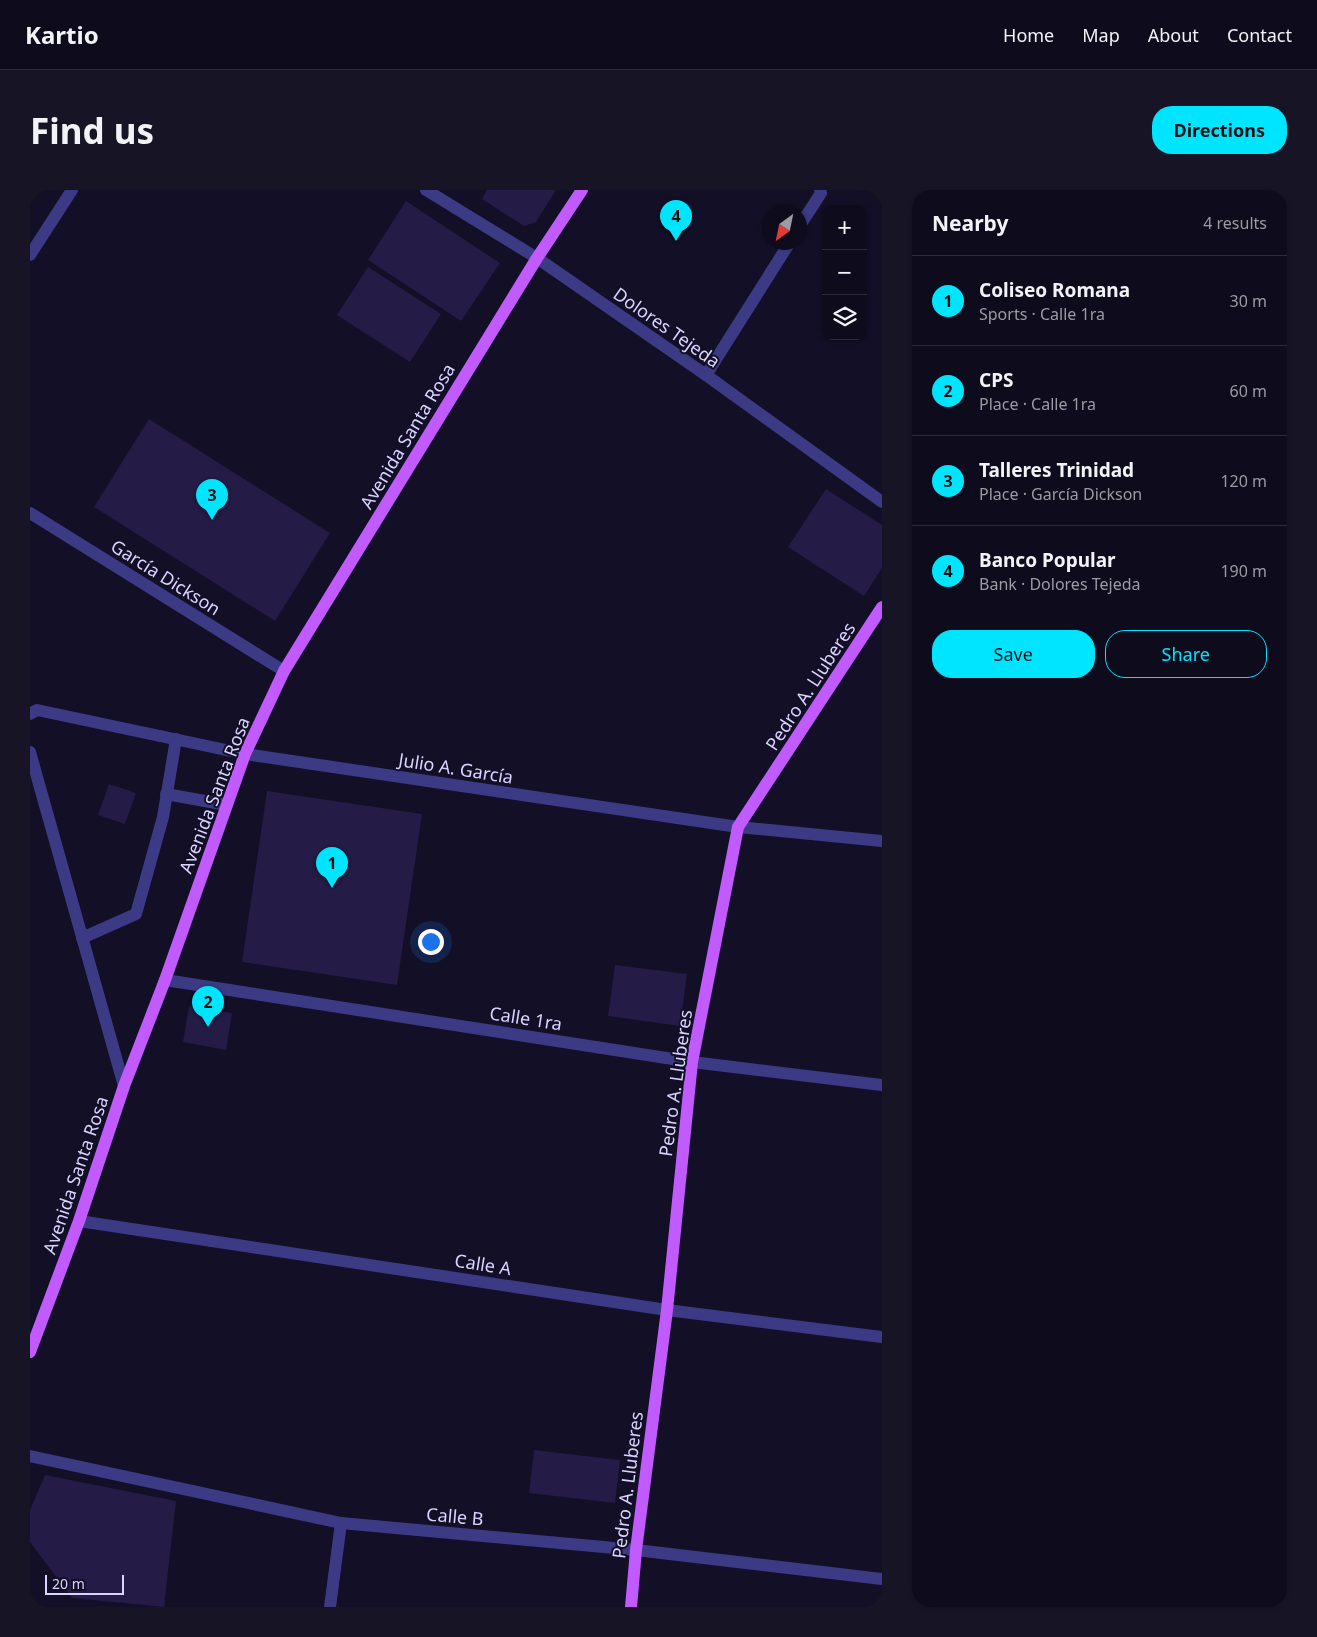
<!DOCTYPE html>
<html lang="en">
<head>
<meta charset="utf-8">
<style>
	:root { --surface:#0e0b1c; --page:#171425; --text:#f1f3f6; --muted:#9b9ba3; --line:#2e2b3b; --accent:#00e5ff }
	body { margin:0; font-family:"Noto Sans",sans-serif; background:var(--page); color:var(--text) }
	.controls { position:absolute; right:15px; top:15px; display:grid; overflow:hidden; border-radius:10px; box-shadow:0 1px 4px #0004 }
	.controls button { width:45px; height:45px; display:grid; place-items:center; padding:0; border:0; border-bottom:1px solid var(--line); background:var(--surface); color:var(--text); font:25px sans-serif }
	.compass { position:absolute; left:732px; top:15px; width:45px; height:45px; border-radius:50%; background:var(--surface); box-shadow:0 1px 4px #0004; rotate:213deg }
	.scale { position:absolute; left:15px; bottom:12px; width:79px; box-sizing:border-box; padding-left:5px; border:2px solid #d9d4ff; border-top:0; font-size:14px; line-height:18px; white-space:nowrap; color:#d9d4ff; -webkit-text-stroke:4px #130f26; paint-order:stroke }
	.you { position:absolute; left:400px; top:751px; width:18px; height:18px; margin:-12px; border:4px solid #fff; border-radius:50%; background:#1a73e8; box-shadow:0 0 0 8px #1a73e833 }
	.badge { display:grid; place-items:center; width:32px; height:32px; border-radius:50%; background:var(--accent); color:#111; font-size:16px; font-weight:700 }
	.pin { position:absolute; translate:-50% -41px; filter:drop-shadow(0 1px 2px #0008) }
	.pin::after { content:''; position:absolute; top:26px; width:18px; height:15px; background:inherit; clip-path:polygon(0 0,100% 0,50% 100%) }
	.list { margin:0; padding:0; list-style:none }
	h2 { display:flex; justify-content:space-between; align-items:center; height:65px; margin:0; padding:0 20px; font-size:21px }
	h2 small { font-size:16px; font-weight:400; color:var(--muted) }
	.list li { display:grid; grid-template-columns:32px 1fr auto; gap:15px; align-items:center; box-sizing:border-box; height:90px; padding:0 20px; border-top:1px solid var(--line) }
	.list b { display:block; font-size:19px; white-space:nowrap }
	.list p { margin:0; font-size:16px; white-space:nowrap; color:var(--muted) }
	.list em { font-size:16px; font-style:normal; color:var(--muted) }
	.actions { display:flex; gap:10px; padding:15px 20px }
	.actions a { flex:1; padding:11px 0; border:1px solid var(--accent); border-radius:20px; text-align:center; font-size:18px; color:var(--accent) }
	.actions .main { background:var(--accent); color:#111 }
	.icon { flex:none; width:28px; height:28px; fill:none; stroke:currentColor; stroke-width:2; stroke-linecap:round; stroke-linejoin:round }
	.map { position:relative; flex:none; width:852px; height:1417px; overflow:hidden; border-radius:20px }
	header { display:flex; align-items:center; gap:30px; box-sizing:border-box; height:70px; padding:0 25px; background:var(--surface); border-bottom:1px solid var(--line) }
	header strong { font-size:24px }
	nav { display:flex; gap:28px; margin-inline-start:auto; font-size:18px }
	.intro { display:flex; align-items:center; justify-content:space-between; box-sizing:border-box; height:120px; padding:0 30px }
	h1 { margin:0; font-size:35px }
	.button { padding:12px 22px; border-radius:20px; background:var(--accent); color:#111; font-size:18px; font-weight:700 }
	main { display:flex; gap:30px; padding:0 30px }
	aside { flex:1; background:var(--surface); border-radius:20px; box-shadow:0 1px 4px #0004 }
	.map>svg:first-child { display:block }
</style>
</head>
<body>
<header>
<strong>Kartio</strong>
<nav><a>Home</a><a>Map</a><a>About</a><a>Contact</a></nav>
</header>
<div class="intro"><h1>Find us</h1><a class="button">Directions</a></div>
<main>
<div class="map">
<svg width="852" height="1417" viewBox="0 0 852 1417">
	<rect width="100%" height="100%" fill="#130f26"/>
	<!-- building -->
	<g fill="#241b47">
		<path d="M457,0H526L506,32L494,36L452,9Z"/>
		<path d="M376,11L470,73L431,131L338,70Z"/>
		<path d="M338,77L411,124L380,172L307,125Z"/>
		<path d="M119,229L300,343L245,431L64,317Z"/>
		<path d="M796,299L852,335V378L834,406L758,357Z"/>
		<path d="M79,594L106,603L95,634L68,625Z"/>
		<path d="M237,601L392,624L367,795L212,772Z"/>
		<path d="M585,775L657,784L650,836L578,826Z"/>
		<path d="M159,816L202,823L196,860L153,852Z"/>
		<path d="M504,1260L590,1270L585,1313L499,1303Z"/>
		<path d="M15,1285L146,1311L134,1417L42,1408L0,1352V1320Z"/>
	</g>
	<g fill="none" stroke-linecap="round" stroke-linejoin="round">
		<!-- service -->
		<g stroke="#3d3a85" stroke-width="12">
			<path d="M769,37L791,3L790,0"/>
			<path d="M676,185L760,52"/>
			<path d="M136,604L197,615"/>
			<path d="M52,748L106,724L133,627L146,549"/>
			<path d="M300,1417L311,1333"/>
		</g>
		<!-- minor -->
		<g stroke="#3d3a85" stroke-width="12">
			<path d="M396,0L507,68L676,185L852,312"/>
			<path d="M0,65L42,0"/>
			<path d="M0,323L254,481"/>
			<path d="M0,524L7,520L215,564L708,637L852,651"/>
			<path d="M0,562L94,896"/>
			<path d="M135,790L662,872L852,895"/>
			<path d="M49,1031L637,1120L852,1147"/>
			<path d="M0,1266L311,1333L606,1360L852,1389"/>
		</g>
		<!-- primary -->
		<g stroke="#c25bff" stroke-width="12">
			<path d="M0,1162L49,1031L94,896L135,790L215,564L254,481L507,68L552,0"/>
			<path d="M601,1417L606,1360L637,1120L662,872L708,637L852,417"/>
		</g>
	</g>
	<g text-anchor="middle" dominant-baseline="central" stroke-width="4" stroke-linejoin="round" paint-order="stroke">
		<!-- street labels -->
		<g font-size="18" fill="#d9d4ff" stroke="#130f26">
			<text transform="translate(637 137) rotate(35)">Dolores Tejeda</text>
			<text transform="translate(377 246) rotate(-59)">Avenida Santa Rosa</text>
			<text transform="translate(136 387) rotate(32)">García Dickson</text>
			<text transform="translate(780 496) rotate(-57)">Pedro A. Lluberes</text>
			<text transform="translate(426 578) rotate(9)">Julio A. García</text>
			<text transform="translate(184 605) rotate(-69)">Avenida Santa Rosa</text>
			<text transform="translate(496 828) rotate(9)">Calle 1ra</text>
			<text transform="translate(645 893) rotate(-82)">Pedro A. Lluberes</text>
			<text transform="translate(45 985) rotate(-71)">Avenida Santa Rosa</text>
			<text transform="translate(453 1074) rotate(9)">Calle A</text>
			<text transform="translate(597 1295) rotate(-83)">Pedro A. Lluberes</text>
			<text transform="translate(425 1326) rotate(5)">Calle B</text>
		</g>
	</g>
</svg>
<div class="controls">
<button>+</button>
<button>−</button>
<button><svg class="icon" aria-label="layers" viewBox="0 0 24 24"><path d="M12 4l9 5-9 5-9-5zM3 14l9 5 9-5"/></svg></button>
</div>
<svg class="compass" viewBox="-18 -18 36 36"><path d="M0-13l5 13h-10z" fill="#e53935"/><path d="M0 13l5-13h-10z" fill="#9b9ba3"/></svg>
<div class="scale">20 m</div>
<div class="you"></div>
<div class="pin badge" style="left:302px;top:698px">1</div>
<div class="pin badge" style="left:178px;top:837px">2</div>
<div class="pin badge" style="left:182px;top:330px">3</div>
<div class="pin badge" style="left:646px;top:51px">4</div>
</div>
<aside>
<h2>Nearby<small>4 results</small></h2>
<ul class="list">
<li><span class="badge">1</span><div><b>Coliseo Romana</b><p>Sports · Calle 1ra</p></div><em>30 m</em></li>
<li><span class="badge">2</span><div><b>CPS</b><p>Place · Calle 1ra</p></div><em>60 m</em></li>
<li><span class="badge">3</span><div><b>Talleres Trinidad</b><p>Place · García Dickson</p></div><em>120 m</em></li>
<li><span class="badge">4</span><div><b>Banco Popular</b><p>Bank · Dolores Tejeda</p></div><em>190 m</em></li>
</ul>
<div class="actions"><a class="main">Save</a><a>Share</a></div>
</aside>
</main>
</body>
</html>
